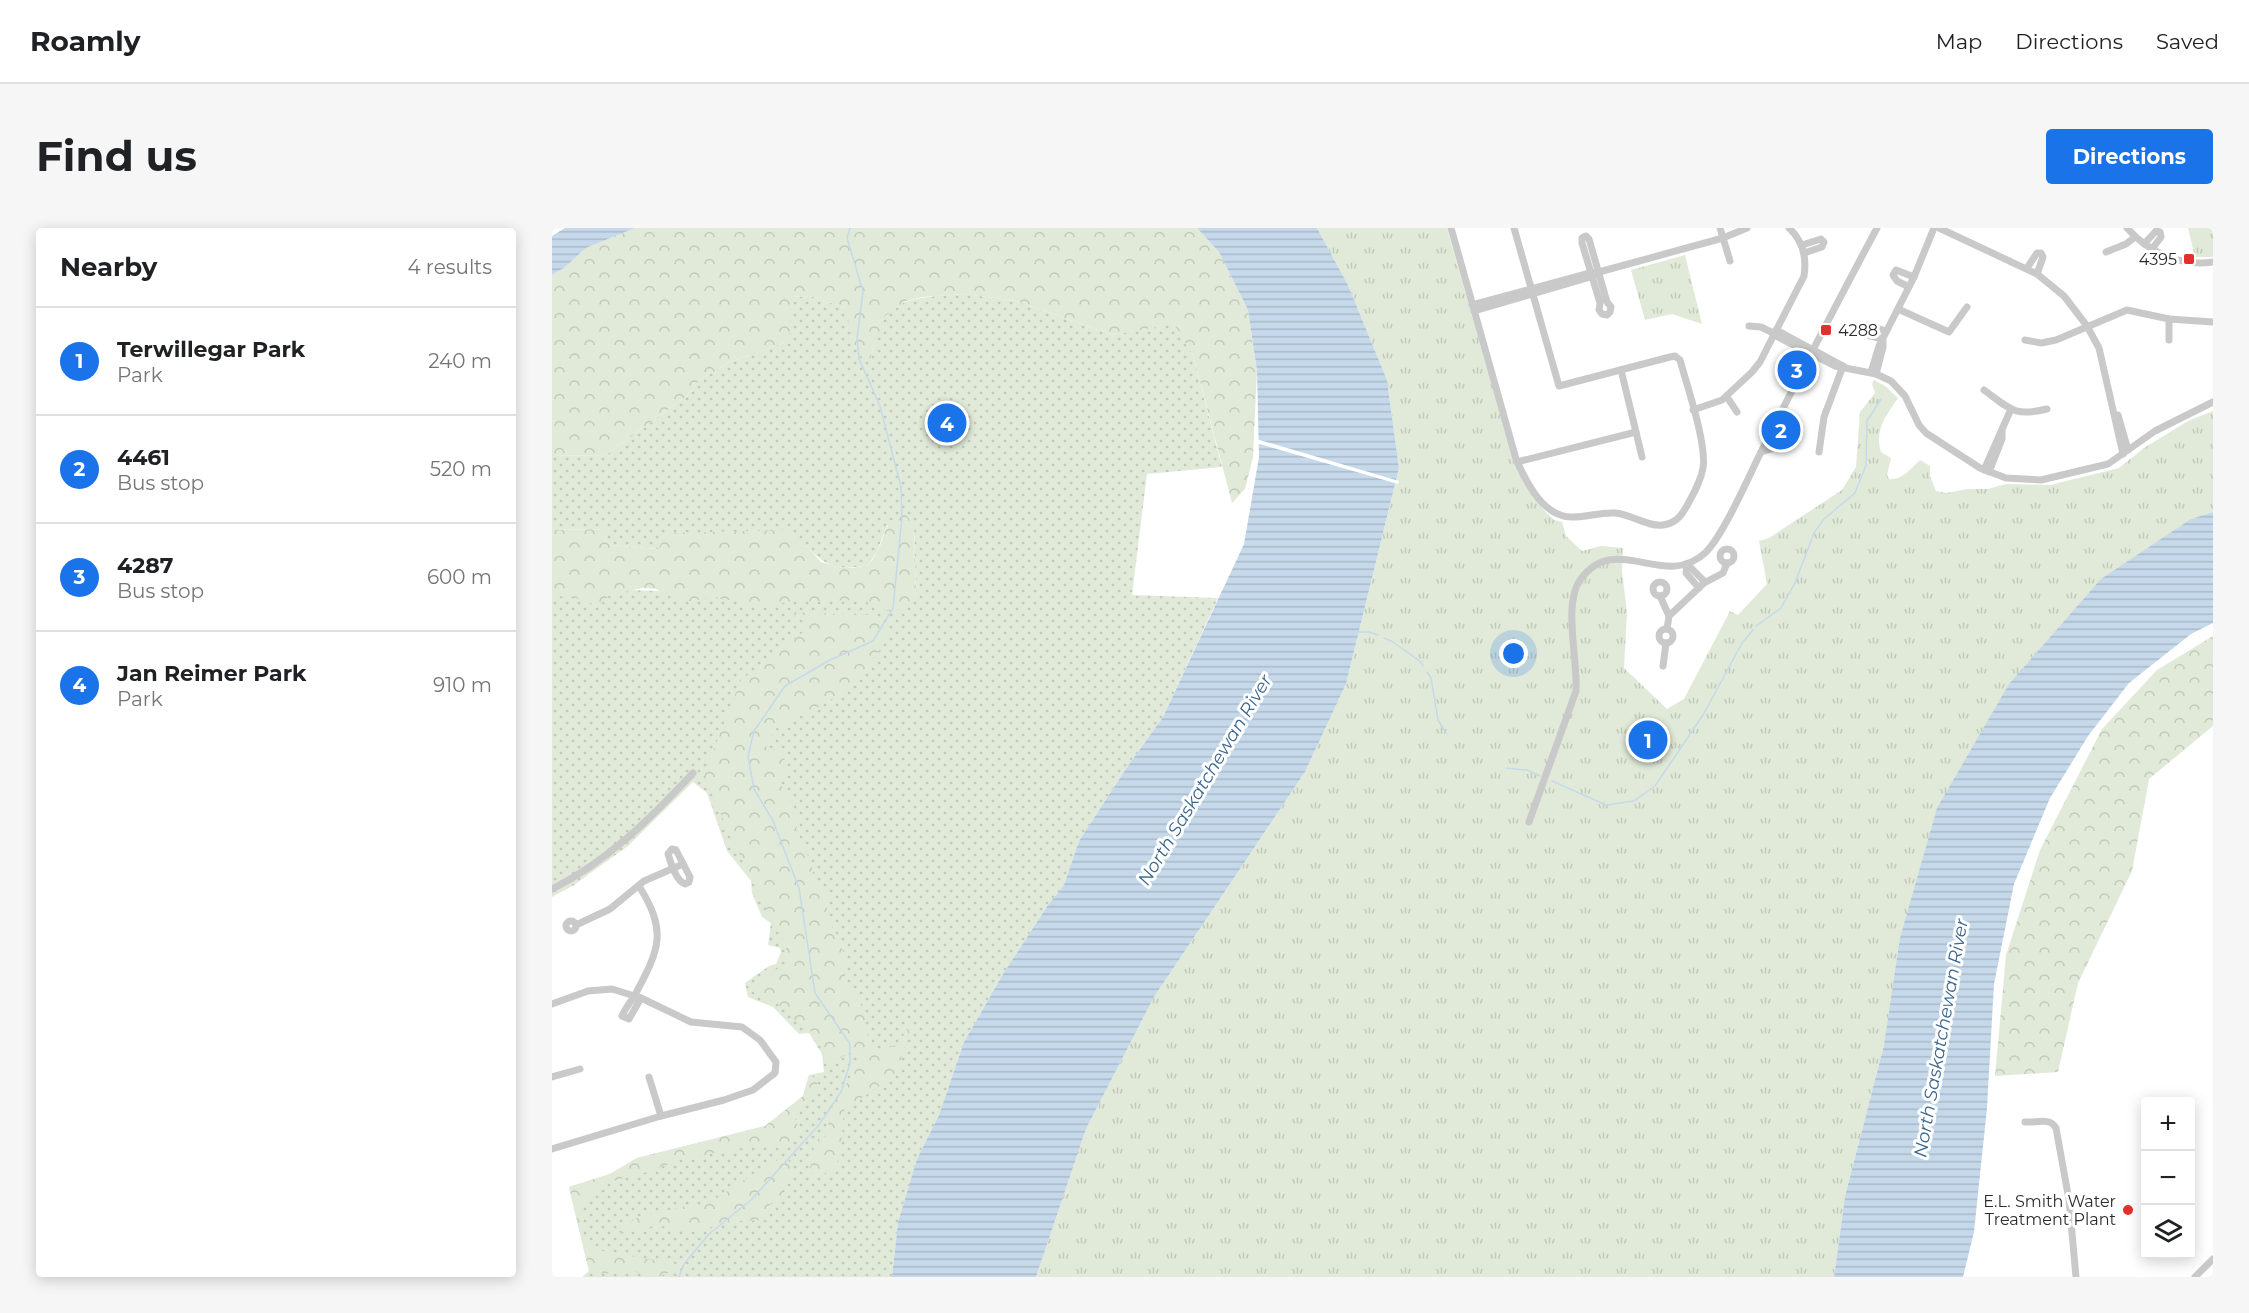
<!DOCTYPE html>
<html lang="en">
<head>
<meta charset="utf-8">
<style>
	:root { --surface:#fff; --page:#f6f6f6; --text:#202124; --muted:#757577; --line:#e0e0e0; --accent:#1a73e8 }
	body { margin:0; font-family:Montserrat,sans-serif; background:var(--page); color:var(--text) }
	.controls { position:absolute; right:18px; bottom:18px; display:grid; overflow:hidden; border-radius:6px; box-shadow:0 3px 15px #0003 }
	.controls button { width:54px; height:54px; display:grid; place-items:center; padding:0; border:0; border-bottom:2px solid var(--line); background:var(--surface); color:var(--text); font:30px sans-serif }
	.you { position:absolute; left:962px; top:426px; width:21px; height:21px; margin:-15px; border:4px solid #fff; border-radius:50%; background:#1a73e8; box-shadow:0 0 0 9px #1a73e833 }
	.badge { display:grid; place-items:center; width:39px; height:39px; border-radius:50%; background:var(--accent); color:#fff; font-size:20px; font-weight:700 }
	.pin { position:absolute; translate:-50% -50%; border:3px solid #fff; box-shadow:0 2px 6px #0006 }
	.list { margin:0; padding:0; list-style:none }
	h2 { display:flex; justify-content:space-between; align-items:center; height:78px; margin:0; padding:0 24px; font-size:26px }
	h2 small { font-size:20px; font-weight:400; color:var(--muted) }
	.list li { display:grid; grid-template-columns:39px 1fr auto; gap:18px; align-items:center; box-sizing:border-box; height:108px; padding:0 24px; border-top:2px solid var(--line) }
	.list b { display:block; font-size:22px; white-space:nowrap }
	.list p { margin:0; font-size:20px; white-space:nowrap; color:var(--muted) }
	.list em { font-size:20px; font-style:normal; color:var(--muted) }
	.icon { flex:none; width:33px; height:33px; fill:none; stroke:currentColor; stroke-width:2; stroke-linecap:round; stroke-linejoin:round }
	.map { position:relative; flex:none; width:1661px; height:1049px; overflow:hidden; border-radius:6px }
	header { display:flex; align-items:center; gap:36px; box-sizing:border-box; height:84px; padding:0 30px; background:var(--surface); border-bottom:2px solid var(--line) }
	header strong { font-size:28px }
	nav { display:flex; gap:33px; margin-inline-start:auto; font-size:21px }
	.intro { display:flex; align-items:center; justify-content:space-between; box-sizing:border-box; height:144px; padding:0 36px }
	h1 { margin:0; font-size:42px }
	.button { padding:15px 27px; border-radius:6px; background:var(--accent); color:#fff; font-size:21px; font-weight:700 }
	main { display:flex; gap:36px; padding:0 36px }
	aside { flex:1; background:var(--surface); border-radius:6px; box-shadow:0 3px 15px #0003 }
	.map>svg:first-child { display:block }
</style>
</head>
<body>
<header>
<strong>Roamly</strong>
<nav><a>Map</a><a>Directions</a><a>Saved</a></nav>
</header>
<div class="intro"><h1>Find us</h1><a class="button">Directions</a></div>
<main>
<aside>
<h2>Nearby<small>4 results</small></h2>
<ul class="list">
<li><span class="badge">1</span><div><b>Terwillegar Park</b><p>Park</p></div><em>240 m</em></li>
<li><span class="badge">2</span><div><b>4461</b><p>Bus stop</p></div><em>520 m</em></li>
<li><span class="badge">3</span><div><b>4287</b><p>Bus stop</p></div><em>600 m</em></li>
<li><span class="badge">4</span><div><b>Jan Reimer Park</b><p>Park</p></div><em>910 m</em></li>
</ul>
</aside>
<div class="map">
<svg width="1661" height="1049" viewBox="0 0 1661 1049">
	<defs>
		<pattern id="grass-dots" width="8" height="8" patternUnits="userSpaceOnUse" patternTransform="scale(1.5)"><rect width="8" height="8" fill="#e1ead9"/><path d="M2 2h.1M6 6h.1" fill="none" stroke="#c1c9ba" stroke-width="1.8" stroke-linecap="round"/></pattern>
		<pattern id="forest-crowns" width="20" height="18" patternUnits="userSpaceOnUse" patternTransform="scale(1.5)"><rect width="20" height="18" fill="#e1ead9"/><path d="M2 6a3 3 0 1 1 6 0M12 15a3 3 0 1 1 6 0" fill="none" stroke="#c1c9ba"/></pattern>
		<pattern id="park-tufts" width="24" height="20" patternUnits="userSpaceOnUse" patternTransform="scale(1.5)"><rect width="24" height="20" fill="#e1ead9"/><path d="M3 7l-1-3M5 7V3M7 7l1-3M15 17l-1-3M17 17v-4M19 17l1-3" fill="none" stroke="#c1c9ba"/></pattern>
		<pattern id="water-rules" width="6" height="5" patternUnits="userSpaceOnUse" patternTransform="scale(1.5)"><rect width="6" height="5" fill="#c5d9ea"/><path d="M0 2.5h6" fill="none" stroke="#a9bac9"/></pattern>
	</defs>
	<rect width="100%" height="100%" fill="#fff"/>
	<!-- grass -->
	<path fill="url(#grass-dots)" d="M413,66L464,73L561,107L622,95L641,127L670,239L595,246L580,367L666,370L611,489L573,542L527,613L512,657L496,677L451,746L412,814L387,887L365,931L346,994L340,1049H30L37,1043L17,959L58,946L85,930L213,898L251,868L257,847L272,844L270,826L257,805L247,806L221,779L196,769L193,755L217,738L224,736L229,724L228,720L216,717L219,695L210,689L200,665L199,653L175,623L155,565L141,554L76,618L22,657L0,669V360L364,370L362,298L335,297L325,324L316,337C285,343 275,340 254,317L106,321L58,317L53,313L54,301L0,302V228L54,227L136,167L148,152L178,134L232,115L238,69L258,68L294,80L303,119L318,131C323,118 326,102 332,90C345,67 390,68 413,66Z"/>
	<!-- forest -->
	<g fill="url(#forest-crowns)">
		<path d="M83,0H645L667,24L696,82L705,143L701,229L693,261L680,275L641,127L622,96L561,107L464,73L413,66L371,69L354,73L333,88L318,131H311L303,119L293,80L258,68L239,69L238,105L232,115L178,134L148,152L136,167L54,227L0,228V47L12,40L34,20Z"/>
		<path d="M353,285L362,298L364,370L345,382L335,383L322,376L306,372L239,374L196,379L185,372H172L161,368L142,373H127L104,361L91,360L58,367L47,377H43L28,371L0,367V302L55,301L53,313L58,317L106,321L116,305L234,302L254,317L269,334L285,339L300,340L316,337C319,333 323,329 325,324C335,306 330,293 353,285Z"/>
		<path d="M236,384L322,387L338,397L329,420L300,459L263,481L223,501L214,519L230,524L236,544L227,553L247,588L244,603L258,632L262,650L275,666V688L293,727V750L311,780L317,815L324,826L347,815L362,789L345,843L332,855L292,882L288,930L279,942L262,951L258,941L263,912L274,908L278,887L307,832L303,823L291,828L277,838L264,806L249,798L224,774L202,765L201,756L233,736L234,719L177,606L152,546L189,452L251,404L253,394Z"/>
		<path d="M1661,408V498L1597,551L1580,643L1526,755L1506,844L1443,848L1454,727L1488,622L1550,501L1605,442Z"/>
		<path d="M257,847L266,851L262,869L248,878L243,893L252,905L231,920L201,918L131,931L92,945L56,954L50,963L30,978V1002L39,1021L136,1038L105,1049H95L78,1041L60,1046L37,1043L17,959L58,946L85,930L213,898L251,868Z"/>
		<path d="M234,928L245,947L232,956L230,968L217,977L218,992L182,993L149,1002L132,1004L106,997L68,1006L67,1002L86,989L139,977L148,981L212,939Z"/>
	</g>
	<!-- park -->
	<g fill="url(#park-tufts)">
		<path d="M765,0H895L962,235L991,281L1002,292L1010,294L1014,308L1030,323L1049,318L1071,320L1070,343L1075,385L1072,440L1115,481L1132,471L1178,383L1186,387L1215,356L1207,313L1217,310L1290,262L1304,239L1308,184L1323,165L1320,156L1322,152L1333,158L1346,170C1334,188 1322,202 1329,224L1339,230L1335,247L1337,251C1350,253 1359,240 1368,232L1378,238V248L1384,263L1394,265L1416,261H1436L1454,256L1498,257L1567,240L1592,220L1636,193L1661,183V284L1639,291L1332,817L1293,968L1282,1049H484L534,901L602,769L753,544L794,456L847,240L835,152L796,57Z"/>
		<path d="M1636,0H1661V29H1643Z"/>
		<path d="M1133,27L1150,96L1120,86L1093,92L1079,42Z"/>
	</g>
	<!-- water -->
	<g fill="url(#water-rules)">
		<path d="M13,0H83L34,20L12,40L0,47V8Z"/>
		<path d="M645,0H765L796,57L835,152L847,240L794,456L753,544L602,769L534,901L484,1049H340L346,994L365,931L387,887L412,814L451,746L496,677L512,657L527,613L573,542L611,489L692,316L707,229L705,143L696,82L667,24Z"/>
		<path d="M1661,284V395L1639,406L1577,455L1536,508L1498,570L1462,656L1442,756L1435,880L1422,1004L1411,1049H1282L1293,968L1332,817L1348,710L1385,580L1457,456L1549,351L1639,291Z"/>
	</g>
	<!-- pier -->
	<path fill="#fff" d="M704,211L847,253L846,256L704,215Z"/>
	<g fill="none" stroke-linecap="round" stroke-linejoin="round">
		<!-- stream -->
		<g stroke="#c5d9ea" stroke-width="1.5">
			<path d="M1204,398L1229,380L1243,355L1262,305L1272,291L1303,265L1314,237L1315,193L1329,171"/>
			<path d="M807,404H817L826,407"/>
			<path d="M832,410L841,414L869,434L871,438"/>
			<path d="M875,444L879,450L886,492L894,505"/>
			<path d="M954,540L975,542L988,548"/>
			<path d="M1000,553L1054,577L1082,573L1103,558L1151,487L1190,415L1201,402"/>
			<path d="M127,1049L132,1036L157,1006L199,972L266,898L289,864L298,835V816L263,765L247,660L221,593L202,561L196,528L202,503L233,458L278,432L321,413L341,380L350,289L349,259L328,178L307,131L305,111L311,63L295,10L298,0"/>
		</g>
		<!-- minor -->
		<g stroke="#c9c9c9" stroke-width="7">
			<path d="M899,0L964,231C974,254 992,291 1022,289C1035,289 1049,284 1063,285C1079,286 1095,299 1111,297C1126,295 1131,285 1137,274C1143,263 1149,252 1151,240C1155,216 1135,158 1128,132L1123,128L1118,129L1007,158L962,0"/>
			<path d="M1168,0L1178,33"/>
			<path d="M1387,0L1485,46L1512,68L1535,98L1547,120L1571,226"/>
			<path d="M1575,0C1596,24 1629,39 1661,34"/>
			<path d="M1034,8L1037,11L1055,74L1059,79L1058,84L1055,87L1050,86L1047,82L1048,75L1030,15V10Z"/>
			<path d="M1592,16L1604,3L1608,4L1609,9L1600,21"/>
			<path d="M1250,17L1269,11L1272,14L1270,19L1252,25"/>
			<path d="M1554,24L1574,16L1583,9"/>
			<path d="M1475,40L1485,25H1489L1491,29L1485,46"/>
			<path d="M1357,59L1345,53L1341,47L1344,42L1362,49"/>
			<path d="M920,77L1038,45L1047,44L1171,10L1195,0"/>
			<path d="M1346,81L1397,104L1415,79"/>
			<path d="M922,83L1042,48"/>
			<path d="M1617,91V112"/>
			<path d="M1197,98L1209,99L1223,106"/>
			<path d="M1224,102L1291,138"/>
			<path d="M1222,107L1283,138L1324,146L1339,153L1353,168L1367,197L1374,205L1428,240L1454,250L1489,252L1556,236L1603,203L1661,174"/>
			<path d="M1331,111L1318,108L1313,104V100L1315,97L1334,103"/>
			<path d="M1473,112L1489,115L1504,112L1575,82L1617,91L1661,94"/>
			<path d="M1319,144L1327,118L1362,49L1382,0"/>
			<path d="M1324,146L1331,119V114"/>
			<path d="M1432,162C1458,181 1462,189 1495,181"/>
			<path d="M1175,169L1185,184"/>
			<path d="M1141,182L1170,172L1200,144L1208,134L1252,48C1255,29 1251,13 1237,0"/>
			<path d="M1566,187L1576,222"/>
			<path d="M1084,204L1090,229"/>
			<path d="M1209,224L1228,218L1224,195"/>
			<path d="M1267,224L1272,189L1291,138"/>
			<path d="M965,234L1084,204L1069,142"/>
			<path d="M1432,242L1459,181"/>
			<path d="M1437,244L1450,211V204"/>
			<circle cx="1175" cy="328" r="7"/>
			<path d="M1135,336L1134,345L1147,360"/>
			<path d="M1135,336L1153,354"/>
			<circle cx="1108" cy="361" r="7"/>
			<path d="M1108,368L1117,388"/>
			<circle cx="1114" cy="408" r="7"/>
			<path d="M1115,401L1117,388L1152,355L1171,345L1175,335"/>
			<path d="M1111,438L1114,415"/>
			<path d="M977,594L1024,463C1026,432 1011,376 1028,352C1064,302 1111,363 1153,325C1171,308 1196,250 1208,226C1246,150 1285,75 1325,0"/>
			<path d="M120,621L124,622L138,649L137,654L133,656C124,653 119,636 116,626Z"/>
			<path d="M87,658C115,703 108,720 84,765C80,773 74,778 70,788L77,791L89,770"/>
			<path d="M0,661C55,634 99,590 141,545"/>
			<circle cx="19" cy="698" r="5"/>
			<path d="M24,697L58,681L92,653L131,636"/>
			<path d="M0,776L36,763L60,761L89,770L139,794L190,799L208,812L224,834L223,845L201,862L172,872L109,888L0,921"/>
			<path d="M0,849L28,841"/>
			<path d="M97,849L109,888"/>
			<path d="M1473,894C1484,895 1498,889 1504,900L1517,972L1524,1049"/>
			<path d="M1643,1049L1661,1031"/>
		</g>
	</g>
	<!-- markers -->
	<g fill="#e42f2d" stroke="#fff" stroke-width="2">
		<rect x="1631" y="25" width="12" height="12" rx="3"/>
		<rect x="1268" y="96" width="12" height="12" rx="3"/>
		<circle cx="1576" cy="982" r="6"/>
	</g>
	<g text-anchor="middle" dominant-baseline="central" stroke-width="6" stroke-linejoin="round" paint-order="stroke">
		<!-- poi labels -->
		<g font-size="16" fill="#2c2c2c" stroke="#fff" text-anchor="end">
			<text x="1625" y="31">4395</text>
			<text x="1286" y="102" text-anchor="start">4288</text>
			<text x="1564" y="973">E.L. Smith Water<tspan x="1564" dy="18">Treatment Plant</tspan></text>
		</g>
		<!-- water labels -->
		<g font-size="18" font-style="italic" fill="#3b668d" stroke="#fff">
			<text transform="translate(653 552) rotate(-59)">North Saskatchewan River</text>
			<text transform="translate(1389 810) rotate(-80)">North Saskatchewan River</text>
		</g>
	</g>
</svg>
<div class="controls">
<button>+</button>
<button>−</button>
<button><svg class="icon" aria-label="layers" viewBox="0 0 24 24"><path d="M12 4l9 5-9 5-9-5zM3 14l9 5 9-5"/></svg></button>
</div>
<div class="you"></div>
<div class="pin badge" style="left:1096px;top:512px">1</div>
<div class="pin badge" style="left:1229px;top:202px">2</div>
<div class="pin badge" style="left:1245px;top:142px">3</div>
<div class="pin badge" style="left:395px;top:195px">4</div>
</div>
</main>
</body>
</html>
